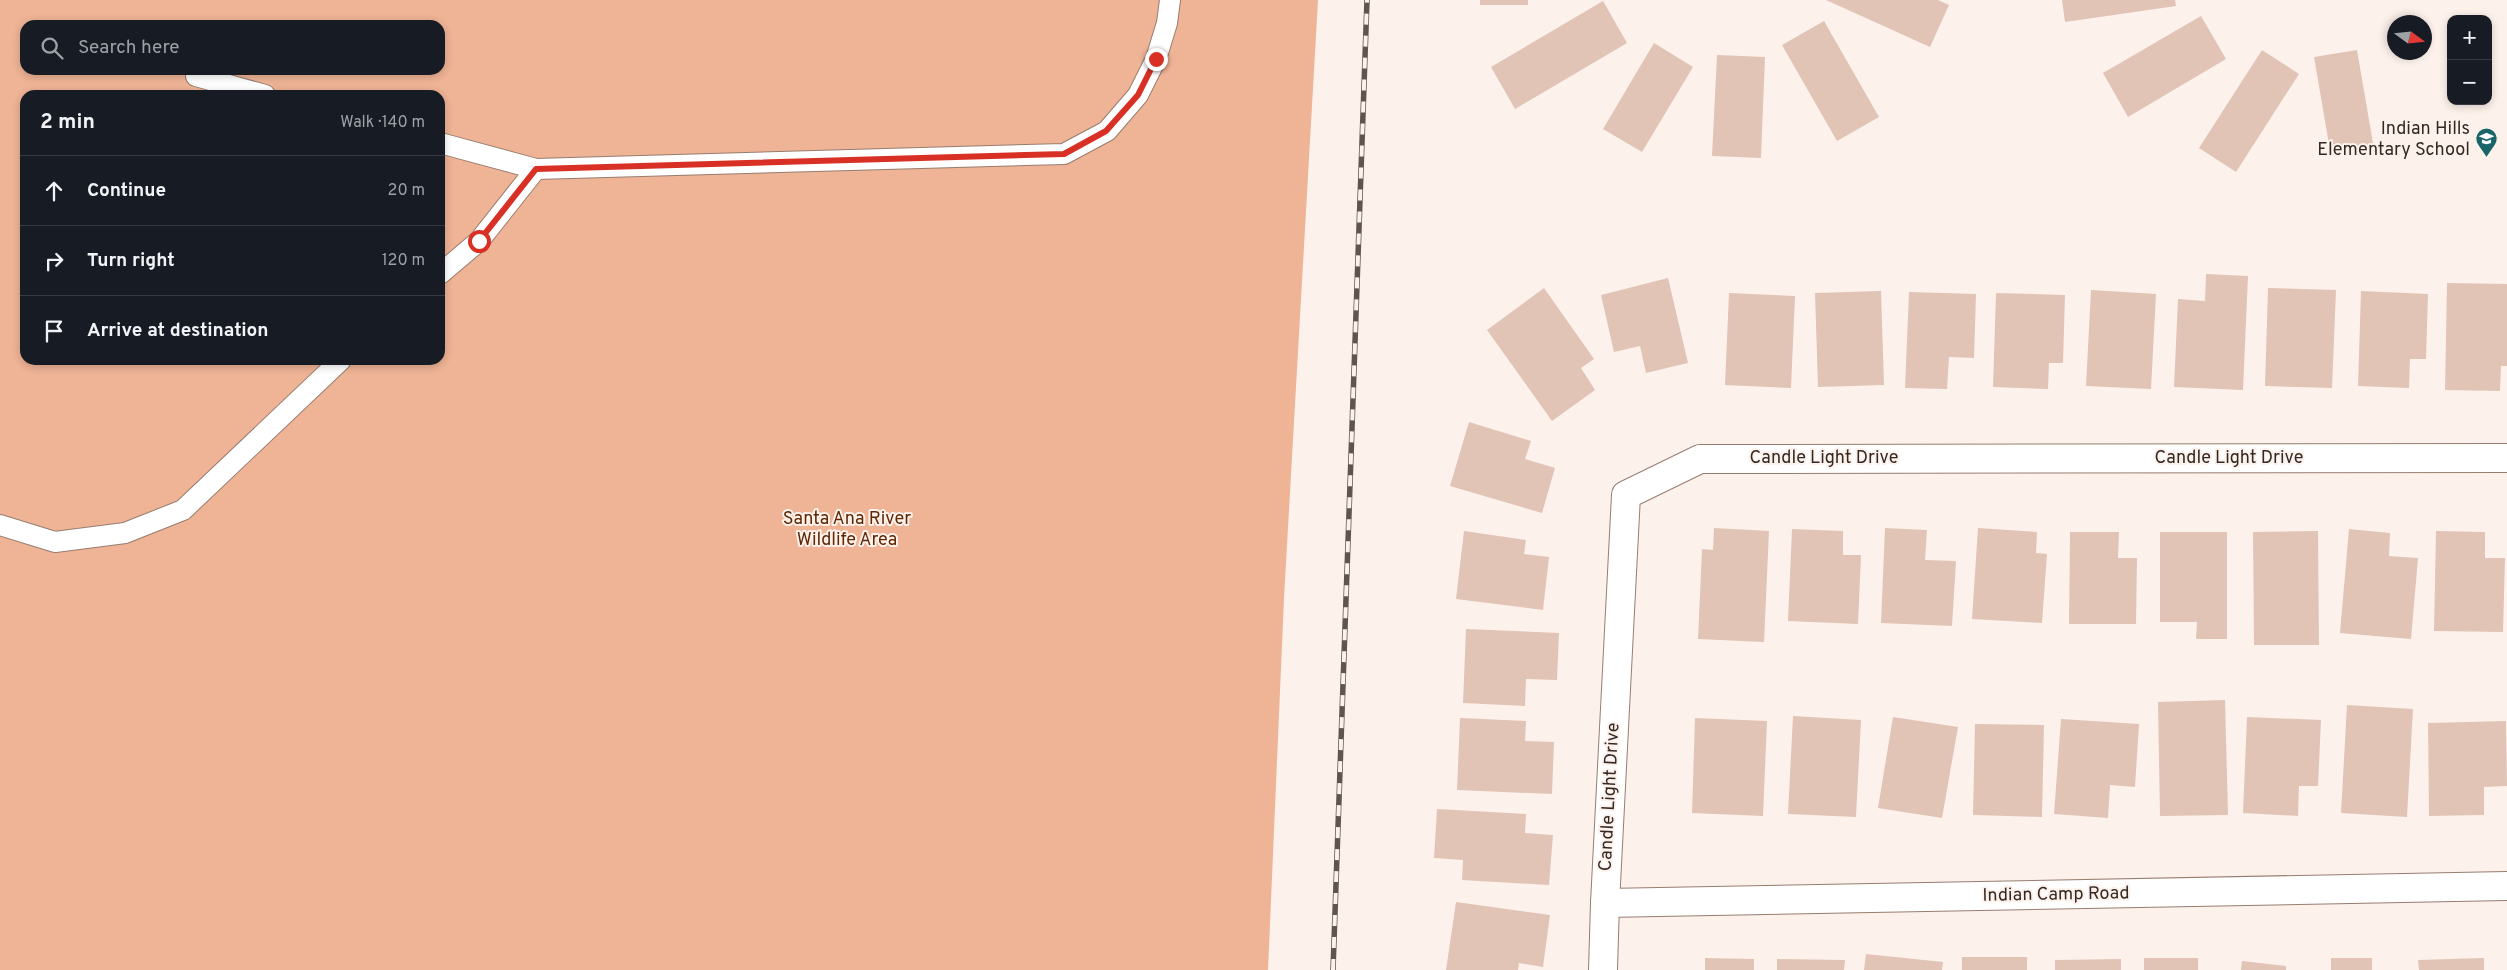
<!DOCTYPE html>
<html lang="en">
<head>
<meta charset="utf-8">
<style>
	:root { --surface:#171b24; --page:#20242c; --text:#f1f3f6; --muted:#9ea1a6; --line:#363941 }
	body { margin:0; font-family:Overpass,sans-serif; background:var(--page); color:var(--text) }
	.controls { position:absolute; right:15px; top:15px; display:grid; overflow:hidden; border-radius:10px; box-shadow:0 2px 8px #0003 }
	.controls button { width:45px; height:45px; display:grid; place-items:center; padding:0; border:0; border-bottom:1px solid var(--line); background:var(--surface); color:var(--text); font:25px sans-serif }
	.compass { position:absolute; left:2387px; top:15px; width:45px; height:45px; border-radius:50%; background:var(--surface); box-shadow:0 2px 8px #0003; rotate:105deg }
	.stop { position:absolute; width:15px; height:15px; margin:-11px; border:4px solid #d93025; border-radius:50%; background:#fff }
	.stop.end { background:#d93025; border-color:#fff; box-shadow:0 1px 5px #0008 }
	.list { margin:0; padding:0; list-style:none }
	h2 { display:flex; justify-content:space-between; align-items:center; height:65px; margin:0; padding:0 20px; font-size:21px }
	h2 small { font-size:16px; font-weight:400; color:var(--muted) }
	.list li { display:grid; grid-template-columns:32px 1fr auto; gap:15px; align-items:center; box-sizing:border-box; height:70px; padding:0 20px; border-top:1px solid var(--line) }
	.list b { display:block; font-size:19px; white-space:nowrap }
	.list em { font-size:16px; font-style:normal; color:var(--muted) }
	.icon { flex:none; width:28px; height:28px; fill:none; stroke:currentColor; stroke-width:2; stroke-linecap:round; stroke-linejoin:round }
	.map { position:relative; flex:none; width:2507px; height:970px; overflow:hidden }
	.search { position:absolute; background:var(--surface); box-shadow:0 2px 8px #0003; left:20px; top:20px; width:425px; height:55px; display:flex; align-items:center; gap:12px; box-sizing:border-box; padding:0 18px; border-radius:15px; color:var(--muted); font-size:19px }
	.panel { position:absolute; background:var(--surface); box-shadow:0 2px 8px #0003; left:20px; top:90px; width:425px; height:275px; border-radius:15px }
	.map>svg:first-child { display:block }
</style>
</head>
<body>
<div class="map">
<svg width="2507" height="970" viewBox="0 0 2507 970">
	<rect width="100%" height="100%" fill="#fdf1eb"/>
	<!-- green -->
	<path fill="#efb395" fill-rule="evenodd" d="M0,0H1318L1284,598L1268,970H0ZM25,25H440V70H25ZM25,95H440V360H25Z"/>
	<!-- building -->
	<g fill="#e1c4b6">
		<rect x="1480" y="0" width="48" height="5"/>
		<path d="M1826,0H1938L1949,5L1930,47Z"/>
		<path d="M2062,0H2175L2176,6L2065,22Z"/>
		<path d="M1603,1L1627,43L1515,109L1491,67Z"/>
		<path d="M2201,16L2226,59L2128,117L2103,73Z"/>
		<path d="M1824,21L1879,117L1837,141L1782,45Z"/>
		<path d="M1654,43L1693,67L1642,152L1603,129Z"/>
		<path d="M2262,50L2299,74L2236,172L2199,148Z"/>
		<path d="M2357,50L2374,149L2331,156L2314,57Z"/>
		<path d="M1717,55L1765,57L1761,158L1712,156Z"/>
		<path d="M2206,274L2248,276L2243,390L2174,387L2178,299L2205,301Z"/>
		<path d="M1668,278L1688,363L1646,373L1640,346L1614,352L1601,295Z"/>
		<path d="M2447,283L2507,284V366H2501L2500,391L2445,390Z"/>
		<path d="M1544,288L1594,359L1581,368L1595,390L1552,421L1487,330Z"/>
		<path d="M2268,288L2336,290L2332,388L2265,386Z"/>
		<path d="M2091,290L2156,294L2151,389L2086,386Z"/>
		<path d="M1881,291L1884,385L1818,387L1815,293Z"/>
		<path d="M2361,291L2428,294L2426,359H2410L2409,388L2358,386Z"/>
		<path d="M1909,292L1976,294L1974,358L1949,357L1947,389L1905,388Z"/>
		<path d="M1729,293L1795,296L1791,388L1725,385Z"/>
		<path d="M1996,293L2065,295L2063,363H2049L2048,389L1993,387Z"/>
		<path d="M1469,422L1531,441L1525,459L1555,468L1542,513L1450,486Z"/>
		<path d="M1714,528L1769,531L1764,642L1698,639L1702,549L1713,550Z"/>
		<path d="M1885,528L1927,530L1925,560L1956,561L1952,626L1881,623Z"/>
		<path d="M1978,528L2037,532L2036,553L2047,554L2042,623L1972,619Z"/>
		<path d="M1792,529L1843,531V555H1861L1858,624L1788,621Z"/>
		<path d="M2349,529L2390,533L2389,556L2418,558L2411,639L2340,633Z"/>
		<path d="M1464,531L1526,540L1524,554L1549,557L1543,610L1456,599Z"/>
		<path d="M2318,531L2319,645H2254L2253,532Z"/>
		<path d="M2436,531L2485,532V558H2505L2503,632L2434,631Z"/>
		<path d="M2070,532H2119L2118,558H2137L2136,624H2069Z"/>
		<path d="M2160,532H2227V639H2196L2197,622H2160Z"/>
		<path d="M1466,629L1559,633L1557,680L1526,679L1525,706L1463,703Z"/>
		<path d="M2225,700L2228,815L2160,816L2158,702Z"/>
		<path d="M2347,705L2413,709L2407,817L2341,813Z"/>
		<path d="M1793,716L1861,720L1856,817L1788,814Z"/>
		<path d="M1893,717L1958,727L1942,818L1878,808Z"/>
		<path d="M2247,717L2321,720L2318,786H2299L2298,816L2243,813Z"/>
		<path d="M1460,718L1526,721L1525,741L1554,742L1552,794L1457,790Z"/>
		<path d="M1695,718L1767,721L1763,816L1692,813Z"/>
		<path d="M2061,719L2139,724L2135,787L2110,785L2108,818L2054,814Z"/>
		<path d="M2506,721L2507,786L2484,787V815L2429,816L2428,723Z"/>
		<path d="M1975,724L2044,725L2042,817L1973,815Z"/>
		<path d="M1437,809L1526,814L1525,833L1553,835L1549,885L1462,880L1463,860L1434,858Z"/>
		<path d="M1456,902L1550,915L1543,967L1519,963L1518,970H1446Z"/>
		<path d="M1866,954L1943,962L1942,970H1864Z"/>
		<rect x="1962" y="957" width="65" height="13"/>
		<path d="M1705,958L1754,959V970H1705Z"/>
		<rect x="2144" y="958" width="54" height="12"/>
		<rect x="2331" y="958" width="41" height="12"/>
		<path d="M2484,958V970H2419L2418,960Z"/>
		<path d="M1777,959L1845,960L1844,970H1777Z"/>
		<path d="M2121,959V970H2055V960Z"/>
		<path d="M2242,961L2286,966V970H2241Z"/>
	</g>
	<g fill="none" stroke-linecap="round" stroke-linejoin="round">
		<defs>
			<g id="service">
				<path d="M196,76L265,95"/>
				<path d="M440,143L536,169L1064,154L1107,131L1138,95L1156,59L1167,23L1170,0"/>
				<path d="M440,274L479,241L536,169"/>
				<path d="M0,525L55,542L125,533L183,510L341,360"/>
			</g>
			<g id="minor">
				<path d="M1605,903L2507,886"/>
				<path d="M1603,970L1605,903L1626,495L1700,459L2507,458"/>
			</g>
		</defs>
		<!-- service casing -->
		<use href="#service" stroke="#977d70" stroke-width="22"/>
		<!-- minor casing -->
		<use href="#minor" stroke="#977d70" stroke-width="30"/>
		<!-- service -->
		<use href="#service" stroke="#fff" stroke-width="20"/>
		<!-- minor -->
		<use href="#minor" stroke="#fff" stroke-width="28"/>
		<defs>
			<path id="rail" d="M1333,970L1367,0"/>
		</defs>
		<!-- rail casing -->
		<use href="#rail" stroke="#5f544f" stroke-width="5.5"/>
		<!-- rail -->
		<use href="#rail" stroke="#fdf1eb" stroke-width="4" stroke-dasharray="11" stroke-linecap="butt"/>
	</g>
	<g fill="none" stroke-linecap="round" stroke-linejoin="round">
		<!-- route -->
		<path stroke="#d93025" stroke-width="6" d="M479,241L536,169L1064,154L1106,131L1138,95L1156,59"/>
	</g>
	<!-- icons -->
	<defs>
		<symbol id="school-pin" viewBox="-11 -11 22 30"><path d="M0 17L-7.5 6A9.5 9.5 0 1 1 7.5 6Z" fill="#186668" stroke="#fdf1eb"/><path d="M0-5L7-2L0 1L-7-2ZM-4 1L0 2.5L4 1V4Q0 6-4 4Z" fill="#fff"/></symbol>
	</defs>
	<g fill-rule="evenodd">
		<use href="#school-pin" x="2474" y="126" width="25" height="34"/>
	</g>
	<g text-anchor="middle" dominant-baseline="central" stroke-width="4" stroke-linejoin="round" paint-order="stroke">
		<!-- poi labels -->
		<g font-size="18" fill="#332823" stroke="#fdf1eb" text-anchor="end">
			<text x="2470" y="129">Indian Hills<tspan x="2470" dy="21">Elementary School</tspan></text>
		</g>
		<!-- street labels -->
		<g font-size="18" fill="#332823" stroke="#fdf1eb">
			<text x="1824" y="458">Candle Light Drive</text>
			<text x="2229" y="458">Candle Light Drive</text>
			<text transform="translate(1610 797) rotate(-87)">Candle Light Drive</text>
			<text transform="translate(2056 895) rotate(-1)">Indian Camp Road</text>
		</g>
		<!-- park labels -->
		<g font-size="18" fill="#5f2703" stroke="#fdf1eb">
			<text x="847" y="519">Santa Ana River<tspan x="847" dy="21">Wildlife Area</tspan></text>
		</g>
	</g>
</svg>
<div class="controls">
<button>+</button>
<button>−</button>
</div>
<svg class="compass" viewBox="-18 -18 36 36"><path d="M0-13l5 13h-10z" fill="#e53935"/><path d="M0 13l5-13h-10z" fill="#9ea1a6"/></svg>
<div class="stop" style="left:479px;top:241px"></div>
<div class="stop end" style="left:1156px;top:59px"></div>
<div class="search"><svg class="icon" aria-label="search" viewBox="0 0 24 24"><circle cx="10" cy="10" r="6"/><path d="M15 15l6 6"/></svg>Search here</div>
<section class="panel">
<h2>2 min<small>Walk · 140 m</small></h2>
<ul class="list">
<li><svg class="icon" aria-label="ahead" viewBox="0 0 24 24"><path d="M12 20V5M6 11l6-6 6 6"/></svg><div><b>Continue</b></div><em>20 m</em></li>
<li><svg class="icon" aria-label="right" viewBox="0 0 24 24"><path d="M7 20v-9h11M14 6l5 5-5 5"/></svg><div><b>Turn right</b></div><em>120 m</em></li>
<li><svg class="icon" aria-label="arrive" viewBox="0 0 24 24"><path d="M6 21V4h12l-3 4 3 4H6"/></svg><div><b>Arrive at destination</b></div></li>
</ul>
</section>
</div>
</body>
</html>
